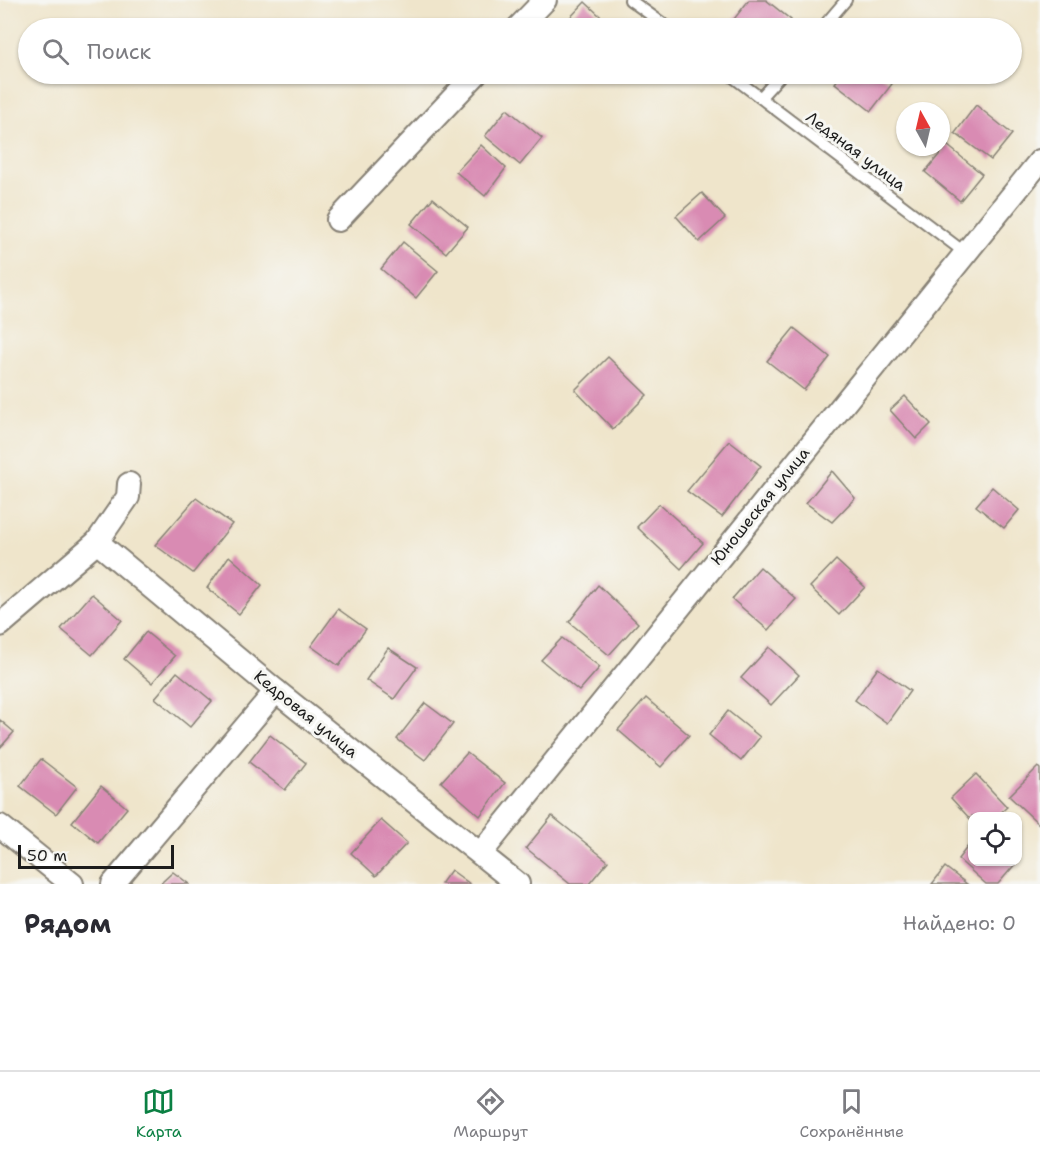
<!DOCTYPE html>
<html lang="ru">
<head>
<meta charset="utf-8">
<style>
	:root { --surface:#fff; --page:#f2f2f3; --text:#2b2b33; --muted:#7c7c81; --line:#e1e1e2; --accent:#0b8043 }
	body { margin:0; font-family:"Shantell Sans",sans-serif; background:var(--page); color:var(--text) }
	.controls { position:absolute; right:18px; bottom:18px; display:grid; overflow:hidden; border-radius:12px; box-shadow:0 2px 4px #0004 }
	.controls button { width:54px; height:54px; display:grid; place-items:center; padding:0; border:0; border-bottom:2px solid var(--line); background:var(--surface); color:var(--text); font:30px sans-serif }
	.compass { position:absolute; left:896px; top:102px; width:54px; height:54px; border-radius:50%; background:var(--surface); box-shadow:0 2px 4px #0004; rotate:352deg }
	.scale { position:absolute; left:18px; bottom:15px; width:156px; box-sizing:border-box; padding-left:6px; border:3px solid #1c1c1c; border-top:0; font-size:16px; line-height:21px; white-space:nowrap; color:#1c1c1c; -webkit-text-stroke:4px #f6f6f2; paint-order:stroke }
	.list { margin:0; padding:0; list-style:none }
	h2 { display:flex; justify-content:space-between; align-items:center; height:78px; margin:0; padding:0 24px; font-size:26px }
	h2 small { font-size:20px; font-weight:400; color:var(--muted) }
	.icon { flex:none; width:33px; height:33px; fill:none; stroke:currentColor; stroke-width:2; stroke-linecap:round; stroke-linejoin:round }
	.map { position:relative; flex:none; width:1040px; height:884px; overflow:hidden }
	.search { position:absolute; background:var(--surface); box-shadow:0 2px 4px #0004; left:18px; right:18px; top:18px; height:66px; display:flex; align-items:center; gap:15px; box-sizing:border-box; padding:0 21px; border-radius:33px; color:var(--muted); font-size:22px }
	.sheet { height:186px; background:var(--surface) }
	nav { display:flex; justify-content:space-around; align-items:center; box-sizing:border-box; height:84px; border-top:2px solid var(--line); background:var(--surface); font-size:16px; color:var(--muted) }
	nav a { display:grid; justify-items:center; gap:3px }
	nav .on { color:var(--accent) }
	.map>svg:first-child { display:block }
</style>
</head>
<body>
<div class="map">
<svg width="1040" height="884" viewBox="0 0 1040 884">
	<rect width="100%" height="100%" fill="#f6f6f2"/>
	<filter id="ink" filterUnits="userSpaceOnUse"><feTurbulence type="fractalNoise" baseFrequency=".0167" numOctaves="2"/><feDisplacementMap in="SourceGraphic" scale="12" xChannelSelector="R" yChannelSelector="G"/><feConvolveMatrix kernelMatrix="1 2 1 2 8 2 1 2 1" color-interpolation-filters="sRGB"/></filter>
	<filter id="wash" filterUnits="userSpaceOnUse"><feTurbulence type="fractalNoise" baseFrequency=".008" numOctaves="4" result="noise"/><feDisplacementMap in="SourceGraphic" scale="24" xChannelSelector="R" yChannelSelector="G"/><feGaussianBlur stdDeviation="1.35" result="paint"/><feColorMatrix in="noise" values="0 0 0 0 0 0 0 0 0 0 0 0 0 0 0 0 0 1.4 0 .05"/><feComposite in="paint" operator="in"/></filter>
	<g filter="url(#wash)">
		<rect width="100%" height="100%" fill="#efe5cb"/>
		<g id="blocks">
			<!-- building -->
			<g fill="#d98bb3">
				<path d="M749,0H766L791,20L785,28H746L734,19Z"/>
				<path d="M585,2L613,28H560Z"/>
				<path d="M842,74H879L892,84L871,111L835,83Z"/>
				<path d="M976,105L1012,134L991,160L955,133Z"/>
				<path d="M507,109L542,138L520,165L485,136Z"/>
				<path d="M481,145L506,168L485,196L456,172Z"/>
				<path d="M947,145L982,174L960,201L925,172Z"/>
				<path d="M702,193L725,218L699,242L676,216Z"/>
				<path d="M433,198L468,227L446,253L411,224Z"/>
				<path d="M403,242L438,271L416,298L381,269Z"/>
				<path d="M794,328L830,357L804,390L767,361Z"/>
				<path d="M608,357L647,395L613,429L575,390Z"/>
				<path d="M905,396L931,424L916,439L890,410Z"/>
				<path d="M729,441L761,466L722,517L687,491Z"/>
				<path d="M832,471L855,498L832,522L806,503Z"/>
				<path d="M992,487L1019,510L1004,528L976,506Z"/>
				<path d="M196,498L232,524L193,573L155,545Z"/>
				<path d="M659,504L703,543L681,569L637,527Z"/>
				<path d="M229,556L262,585L239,614L207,588Z"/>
				<path d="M836,560L865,587L839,615L810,587Z"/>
				<path d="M760,567L796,599L768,630L732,599Z"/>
				<path d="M598,585L638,623L609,655L569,622Z"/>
				<path d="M92,594L122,620L92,655L61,629Z"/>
				<path d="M338,609L366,629L339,666L311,646Z"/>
				<path d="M146,632L175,656L152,683L124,659Z"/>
				<path d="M562,638L600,667L579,691L541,660Z"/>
				<path d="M769,647L799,675L771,705L741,678Z"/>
				<path d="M388,648L417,667L394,699L366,680Z"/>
				<path d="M878,668L910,691L887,723L855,700Z"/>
				<path d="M177,672L212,701L190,727L155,698Z"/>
				<path d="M646,698L689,735L661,767L618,730Z"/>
				<path d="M425,703L453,724L425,760L397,739Z"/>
				<path d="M728,711L760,737L741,761L709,735Z"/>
				<path d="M0,720L14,732L0,748Z"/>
				<path d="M270,735L306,763L285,790L249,762Z"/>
				<path d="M467,753L505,783L480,816L441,782Z"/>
				<path d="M41,759L77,787L56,814L20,786Z"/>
				<path d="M1038,767L1040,769V825L1009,796Z"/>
				<path d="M976,774L1007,807L997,816H972V821L951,798Z"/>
				<path d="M101,786L127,808L98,843L72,822Z"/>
				<path d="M552,816L608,861L589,884H570L526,848Z"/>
				<path d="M381,820L407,843L376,876L351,853Z"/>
				<path d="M972,841V862H1017L998,884H986L958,859Z"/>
				<path d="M945,867L967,884H932Z"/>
				<path d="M451,870L470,884H441Z"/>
				<path d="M173,872L189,884H160Z"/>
			</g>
		</g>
	</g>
	<g filter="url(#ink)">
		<use href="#blocks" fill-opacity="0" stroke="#868074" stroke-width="1.5"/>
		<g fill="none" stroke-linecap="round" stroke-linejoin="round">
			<defs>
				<g id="service">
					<path d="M630,0L669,28"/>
					<path d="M822,28L846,0"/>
					<path d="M729,74L964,252"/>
					<path d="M761,97L782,74"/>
				</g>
				<g id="minor">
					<path d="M518,28L545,0"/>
					<path d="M338,220L476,74"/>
					<path d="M97,542L276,691L518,884"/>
					<path d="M0,625L97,542L128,497L129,484"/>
					<path d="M0,826L72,884"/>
					<path d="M481,853L1040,161"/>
					<path d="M113,884L276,691"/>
				</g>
			</defs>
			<!-- service casing -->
			<use href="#service" stroke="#868074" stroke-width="14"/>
			<!-- minor casing -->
			<use href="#minor" stroke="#868074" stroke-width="26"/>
			<!-- service -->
			<use href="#service" stroke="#fff" stroke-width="10"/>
			<!-- minor -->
			<use href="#minor" stroke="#fff" stroke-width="22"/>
		</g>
	</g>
	<g text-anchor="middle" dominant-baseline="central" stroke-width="6" stroke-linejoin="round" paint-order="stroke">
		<!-- street labels -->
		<g font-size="16" fill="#1c1c1c" stroke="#f6f6f2">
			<text transform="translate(856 151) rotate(37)">Ледяная улица</text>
			<text transform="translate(760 506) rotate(-51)">Юношеская улица</text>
			<text transform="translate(306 714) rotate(39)">Кедровая улица</text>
		</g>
	</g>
</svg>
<div class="controls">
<button><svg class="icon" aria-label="locate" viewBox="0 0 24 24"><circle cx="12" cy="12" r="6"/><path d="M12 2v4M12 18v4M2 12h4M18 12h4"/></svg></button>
</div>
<svg class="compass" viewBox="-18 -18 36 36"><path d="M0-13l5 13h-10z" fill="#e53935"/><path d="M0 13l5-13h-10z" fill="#7c7c81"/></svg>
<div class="scale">50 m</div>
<div class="search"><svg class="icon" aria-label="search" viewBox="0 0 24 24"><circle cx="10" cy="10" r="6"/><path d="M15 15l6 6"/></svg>Поиск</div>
</div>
<section class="sheet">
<h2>Рядом<small>Найдено: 0</small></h2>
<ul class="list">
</ul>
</section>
<nav>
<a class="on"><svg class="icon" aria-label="map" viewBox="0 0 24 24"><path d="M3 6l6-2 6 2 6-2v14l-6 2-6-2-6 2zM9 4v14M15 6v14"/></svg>Карта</a>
<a><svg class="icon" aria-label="directions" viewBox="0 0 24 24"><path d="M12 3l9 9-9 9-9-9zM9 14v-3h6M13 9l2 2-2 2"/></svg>Маршрут</a>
<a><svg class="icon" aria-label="saved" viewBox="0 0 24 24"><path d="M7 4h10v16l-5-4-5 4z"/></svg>Сохранённые</a>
</nav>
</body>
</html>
